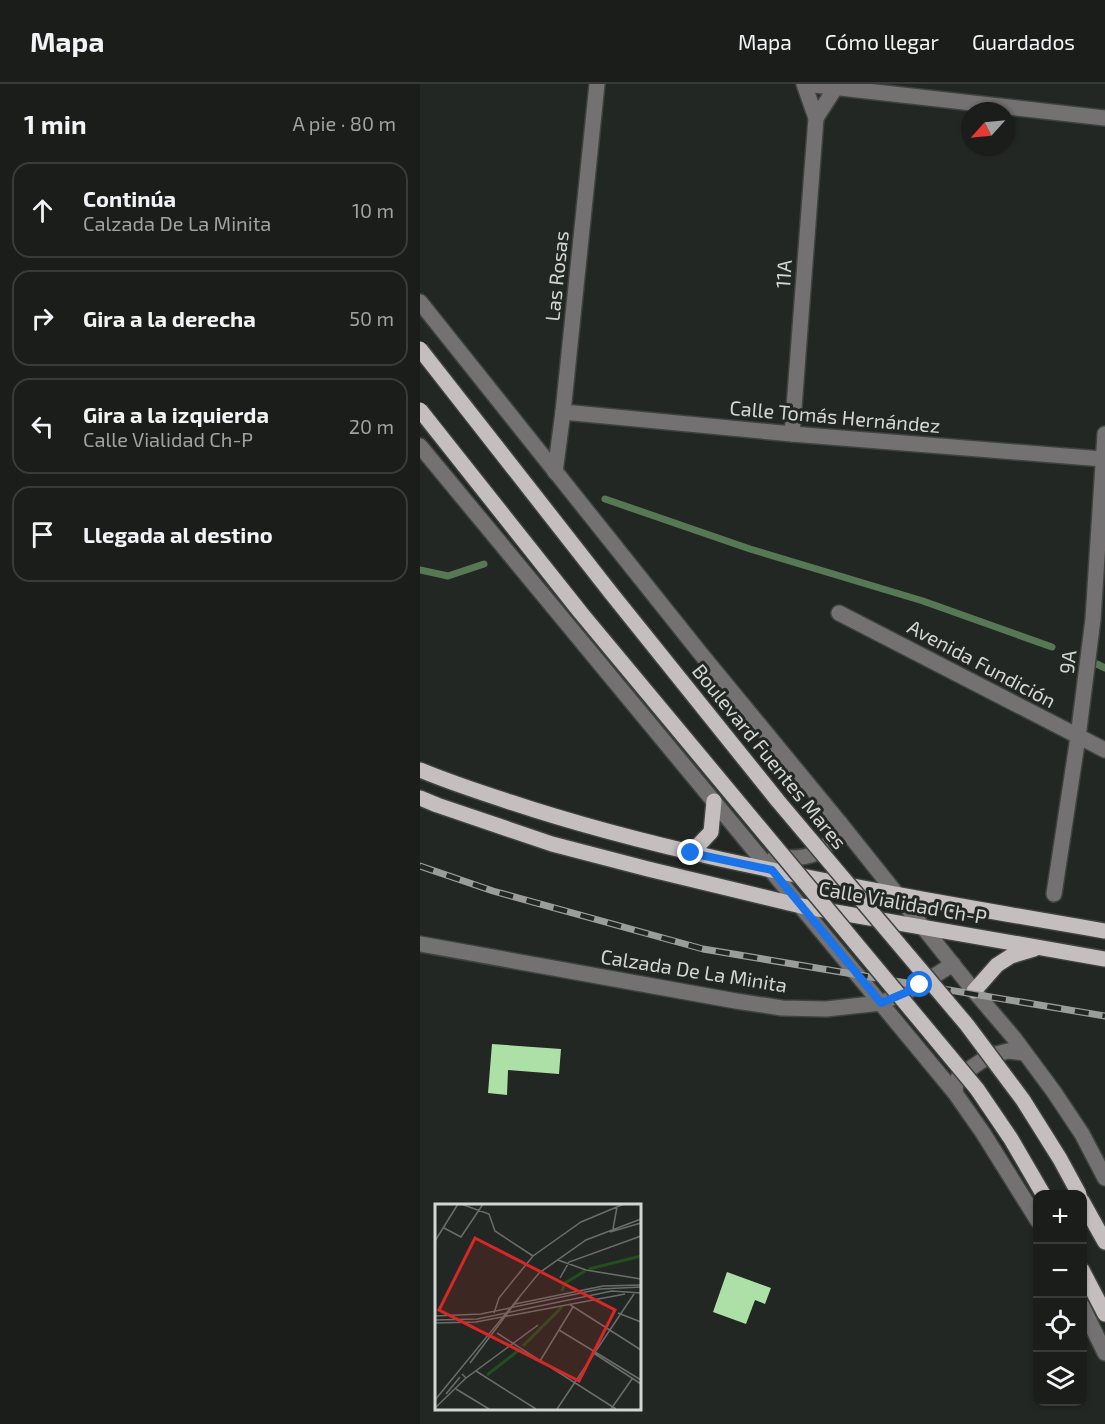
<!DOCTYPE html>
<html lang="es">
<head>
<meta charset="utf-8">
<style>
	:root { --surface:#1a1d1a; --page:#232623; --text:#f1f3f6; --muted:#9fa2a2; --line:#383b39 }
	body { margin:0; font-family:"Exo 2",sans-serif; background:var(--page); color:var(--text) }
	.controls { position:absolute; right:18px; bottom:18px; display:grid; overflow:hidden; border-radius:12px; box-shadow:0 2px 4px #0004 }
	.controls button { width:54px; height:54px; display:grid; place-items:center; padding:0; border:0; border-bottom:2px solid var(--line); background:var(--surface); color:var(--text); font:30px sans-serif }
	.compass { position:absolute; left:541px; top:18px; width:54px; height:54px; border-radius:50%; background:var(--surface); box-shadow:0 2px 4px #0004; rotate:243deg }
	.stop { position:absolute; width:18px; height:18px; margin:-14px; border:4px solid #1a73e8; border-radius:50%; background:#fff }
	.stop.end { background:#1a73e8; border-color:#fff; box-shadow:0 2px 6px #0008 }
	.list { margin:0; padding:0; list-style:none }
	h2 { display:flex; justify-content:space-between; align-items:center; height:78px; margin:0; padding:0 24px; font-size:26px }
	h2 small { font-size:20px; font-weight:400; color:var(--muted) }
	.list li { display:grid; grid-template-columns:39px 1fr auto; gap:18px; align-items:center; box-sizing:border-box; height:96px; margin:0 12px 12px; padding:0 12px; border:2px solid var(--line); border-radius:18px }
	.list b { display:block; font-size:22px; white-space:nowrap }
	.list p { margin:0; font-size:20px; white-space:nowrap; color:var(--muted) }
	.list em { font-size:20px; font-style:normal; color:var(--muted) }
	.icon { flex:none; width:33px; height:33px; fill:none; stroke:currentColor; stroke-width:2; stroke-linecap:round; stroke-linejoin:round }
	.map { position:relative; flex:none; width:685px; height:1340px; overflow:hidden }
	header { display:flex; align-items:center; gap:36px; box-sizing:border-box; height:84px; padding:0 30px; background:var(--surface); border-bottom:2px solid var(--line) }
	header strong { font-size:28px }
	nav { display:flex; gap:33px; margin-inline-start:auto; font-size:21px }
	main { display:flex }
	aside { flex:1; background:var(--surface) }
	.map>svg:first-child { display:block }
</style>
</head>
<body>
<header>
<strong>Mapa</strong>
<nav><a>Mapa</a><a>Cómo llegar</a><a>Guardados</a></nav>
</header>
<main>
<aside>
<h2>1 min<small>A pie · 80 m</small></h2>
<ul class="list">
<li><svg class="icon" aria-label="ahead" viewBox="0 0 24 24"><path d="M12 20V5M6 11l6-6 6 6"/></svg><div><b>Continúa</b><p>Calzada De La Minita</p></div><em>10 m</em></li>
<li><svg class="icon" aria-label="right" viewBox="0 0 24 24"><path d="M7 20v-9h11M14 6l5 5-5 5"/></svg><div><b>Gira a la derecha</b></div><em>50 m</em></li>
<li><svg class="icon" aria-label="left" viewBox="0 0 24 24"><path d="M17 20v-9H6M10 6l-5 5 5 5"/></svg><div><b>Gira a la izquierda</b><p>Calle Vialidad Ch-P</p></div><em>20 m</em></li>
<li><svg class="icon" aria-label="arrive" viewBox="0 0 24 24"><path d="M6 21V4h12l-3 4 3 4H6"/></svg><div><b>Llegada al destino</b></div></li>
</ul>
</aside>
<div class="map">
<svg width="685" height="1340" viewBox="0 0 685 1340">
	<rect width="100%" height="100%" fill="#232723"/>
	<g fill="none" stroke-linecap="round" stroke-linejoin="round">
		<!-- stream -->
		<g stroke="#577854" stroke-width="7">
			<path d="M185,415L330,465L503,517L632,563"/>
			<path d="M0,486L28,492L64,480"/>
			<path d="M677,580L685,584"/>
		</g>
	</g>
	<!-- building -->
	<g fill="#ade0a7">
		<path d="M72,960L141,965L139,990L88,986L87,1011L68,1009Z"/>
		<path d="M307,1188L351,1204L345,1220L335,1216L326,1240L293,1228Z"/>
	</g>
	<g fill="none" stroke-linecap="round" stroke-linejoin="round">
		<defs>
			<g id="minor">
				<path d="M385,0L685,34"/>
				<path d="M396,34L416,3V0"/>
				<path d="M0,218L281,570L420,739L554,907L594,954L634,1008L662,1050L685,1094"/>
				<path d="M143,328L372,350L683,375"/>
				<path d="M372,350L396,34L384,0"/>
				<path d="M0,362L535,1009L563,1049L618,1137"/>
				<path d="M135,388L143,328L177,0"/>
				<path d="M419,529L685,666"/>
				<path d="M355,773C387,776 409,772 420,739"/>
				<path d="M634,810L658,653L673,535L685,350"/>
				<path d="M0,860L316,917L362,924L406,925L461,919L500,901L533,880"/>
				<path d="M535,1009L536,998L539,992L569,972L588,967L605,969"/>
				<path d="M662,1222L685,1269"/>
			</g>
			<g id="major">
				<path d="M0,686C29,698 59,708 90,718C159,741 229,759 300,775C428,803 556,825 685,847"/>
				<path d="M0,714L17,721L132,760L228,785L381,822L685,875"/>
				<path d="M271,769L291,748L294,717"/>
				<path d="M554,907L577,881L591,872L614,865"/>
				<path d="M662,1117L685,1158"/>
				<path d="M662,1186L685,1230"/>
			</g>
		</defs>
		<!-- minor casing -->
		<use href="#minor" stroke="#3f433f" stroke-width="18"/>
		<!-- major casing -->
		<use href="#major" stroke="#3f433f" stroke-width="18"/>
		<!-- minor -->
		<use href="#minor" stroke="#747172" stroke-width="15"/>
		<!-- major -->
		<use href="#major" stroke="#c5bebf" stroke-width="15"/>
		<defs>
			<path id="rail" d="M0,782L73,807L283,865L685,932"/>
		</defs>
		<!-- rail casing -->
		<use href="#rail" stroke="#9a9d9a" stroke-width="7"/>
		<!-- rail -->
		<use href="#rail" stroke="#232723" stroke-width="4.5" stroke-dasharray="14" stroke-linecap="butt"/>
		<defs>
			<g id="major-bridge">
				<path d="M0,265L191,509L358,717L547,941L603,1016L640,1075L659,1110"/>
				<path d="M0,326L161,529L557,1005L591,1055L623,1110"/>
			</g>
		</defs>
		<!-- major-bridge casing -->
		<use href="#major-bridge" stroke="#3f433f" stroke-width="18" stroke-linecap="butt"/>
		<!-- major-bridge -->
		<use href="#major-bridge" stroke="#c5bebf" stroke-width="15"/>
	</g>
	<g fill="none" stroke-linecap="round" stroke-linejoin="round">
		<!-- route -->
		<path stroke="#1a73e8" stroke-width="8" d="M271,769L352,786L461,919L487,908L500,901"/>
	</g>
	<g text-anchor="middle" dominant-baseline="central" stroke-width="6" stroke-linejoin="round" paint-order="stroke">
		<!-- street labels -->
		<g font-size="20" fill="#d4d6d4" stroke="#232723">
			<text transform="translate(363 190) rotate(-86)">11A</text>
			<text transform="translate(136 192) rotate(-84)">Las Rosas</text>
			<text transform="translate(415 332) rotate(5)">Calle Tomás Hernández</text>
			<text transform="translate(647 578) rotate(-83)">9A</text>
			<text transform="translate(562 579) rotate(28)">Avenida Fundición</text>
			<text transform="translate(350 672) rotate(51)">Boulevard Fuentes Mares</text>
			<text transform="translate(483 818) rotate(10)">Calle Vialidad Ch-P</text>
			<text transform="translate(274 886) rotate(9)">Calzada De La Minita</text>
		</g>
	</g>
	<!-- overview -->
	<g transform="translate(15 1120)">
		<rect width="206" height="206" fill="#232723"/>
		<path fill="none" stroke="#214f1d" stroke-width="3" d="M154,65L206,52M127,87L130,79L150,67M88,142L127,103M52,171L84,146"/>
		<path fill="none" stroke="#6a6d6a" stroke-width="1.5" d="M26,0L54,10L60,27L98,52M9,24L26,33L48,0M178,25L182,3M175,28L206,19M0,37L23,0M123,56L151,66L206,75M125,74L134,58L206,32M80,100L168,82L206,81M134,100L206,146M59,109L64,94L98,52L146,18L189,0M183,109L206,118M0,112L46,110L165,85L206,83M0,116L42,115L177,87L206,89M0,119L41,118L190,90M124,126L206,176M62,129L181,205M157,148L206,180M105,157L138,103M35,159L84,94M41,167L101,205M27,170L31,174L103,121M21,185L54,205M11,190L25,173M0,196L104,69L151,36L206,15M0,204L31,174M122,205L199,90M176,205L197,175"/>
		<path fill="#d62828" fill-opacity="0.15" stroke="#d62828" stroke-width="3" d="M40,34L180,106L144,177L4,106Z"/>
		<rect width="206" height="206" fill="none" stroke="#d4d6d4" stroke-width="3"/>
	</g>
</svg>
<div class="controls">
<button>+</button>
<button>−</button>
<button><svg class="icon" aria-label="locate" viewBox="0 0 24 24"><circle cx="12" cy="12" r="6"/><path d="M12 2v4M12 18v4M2 12h4M18 12h4"/></svg></button>
<button><svg class="icon" aria-label="layers" viewBox="0 0 24 24"><path d="M12 4l9 5-9 5-9-5zM3 14l9 5 9-5"/></svg></button>
</div>
<svg class="compass" viewBox="-18 -18 36 36"><path d="M0-13l5 13h-10z" fill="#e53935"/><path d="M0 13l5-13h-10z" fill="#9fa2a2"/></svg>
<div class="stop" style="left:500px;top:901px"></div>
<div class="stop end" style="left:271px;top:769px"></div>
</div>
</main>
</body>
</html>
